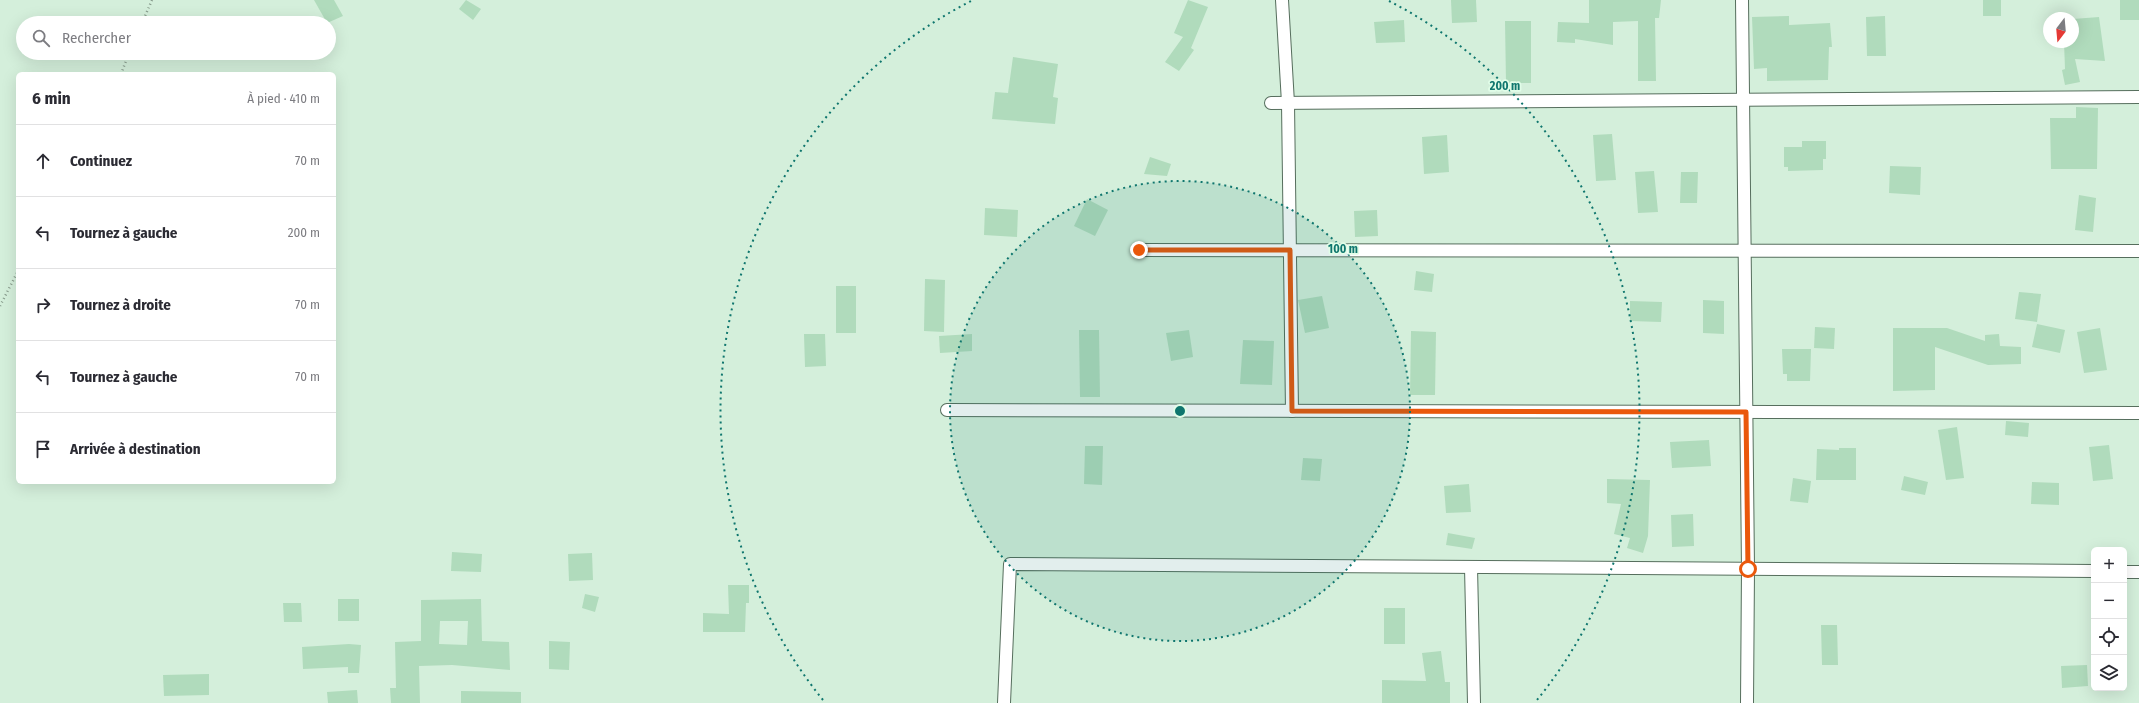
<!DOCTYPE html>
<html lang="fr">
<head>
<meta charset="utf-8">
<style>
	:root { --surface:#fff; --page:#f7f7f7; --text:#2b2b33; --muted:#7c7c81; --line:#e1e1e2 }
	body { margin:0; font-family:"Fira Sans Condensed",sans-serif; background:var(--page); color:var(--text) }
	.controls { position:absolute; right:12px; bottom:12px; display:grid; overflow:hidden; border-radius:6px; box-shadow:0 4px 16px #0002 }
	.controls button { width:36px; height:36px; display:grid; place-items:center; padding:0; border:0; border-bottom:1px solid var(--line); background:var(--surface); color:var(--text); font:20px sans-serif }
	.compass { position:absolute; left:2043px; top:12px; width:36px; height:36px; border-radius:50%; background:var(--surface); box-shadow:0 4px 16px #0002; rotate:196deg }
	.stop { position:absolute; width:12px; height:12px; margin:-9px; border:3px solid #ea580c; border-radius:50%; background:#fff }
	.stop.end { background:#ea580c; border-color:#fff; box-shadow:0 1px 4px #0008 }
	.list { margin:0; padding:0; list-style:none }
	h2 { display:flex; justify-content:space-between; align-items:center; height:52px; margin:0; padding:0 16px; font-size:17px }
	h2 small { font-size:13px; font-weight:400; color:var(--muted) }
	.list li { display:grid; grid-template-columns:26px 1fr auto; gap:12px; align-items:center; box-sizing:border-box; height:72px; padding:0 16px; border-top:1px solid var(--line) }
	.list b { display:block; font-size:15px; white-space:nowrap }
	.list em { font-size:13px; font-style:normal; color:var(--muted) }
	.icon { flex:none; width:22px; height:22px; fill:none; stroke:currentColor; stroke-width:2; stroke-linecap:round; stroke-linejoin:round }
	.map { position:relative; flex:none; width:2139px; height:703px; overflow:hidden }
	.search { position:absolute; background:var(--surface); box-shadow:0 4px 16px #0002; left:16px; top:16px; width:320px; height:44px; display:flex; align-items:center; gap:10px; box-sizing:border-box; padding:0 14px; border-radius:22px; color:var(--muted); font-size:15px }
	.panel { position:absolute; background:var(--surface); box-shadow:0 4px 16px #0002; left:16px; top:72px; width:320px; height:412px; border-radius:6px }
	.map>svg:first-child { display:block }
</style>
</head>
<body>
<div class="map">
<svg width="2139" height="703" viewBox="0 0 2139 703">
	<rect width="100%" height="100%" fill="#d4efdb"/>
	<!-- building -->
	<g fill="#b0dbbc" fill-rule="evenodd">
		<path d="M314,0H334L343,16L327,23Z"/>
		<path d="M466,0L481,9L473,20L459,9Z"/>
		<path d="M1188,0L1208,7L1191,48L1194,50L1179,71L1165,62L1183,37L1174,33Z"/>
		<path d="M1451,0H1476L1477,22L1452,23Z"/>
		<path d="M1589,0H1661L1659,18H1655L1656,81H1638V21L1613,22V45L1575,39V43L1557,42L1558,22L1589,23Z"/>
		<rect x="1983" y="0" width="18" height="16"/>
		<rect x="2120" y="0" width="19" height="20"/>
		<path d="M1789,16V25L1830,23L1832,47H1829L1828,80L1767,81V68L1754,69L1752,17Z"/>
		<path d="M1885,16L1886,56H1867L1866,17Z"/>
		<path d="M2099,17L2105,61L2075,59L2080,82L2065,85L2062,70L2065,69L2064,42H2073V19Z"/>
		<path d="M1404,20L1405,42L1376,43L1374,22Z"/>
		<path d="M1505,21H1531V83H1506Z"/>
		<path d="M1013,57L1058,64L1053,97L1058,98L1055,124L992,119L995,92L1008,93Z"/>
		<path d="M2076,107L2098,108L2097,169H2051L2050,118H2076Z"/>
		<path d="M1612,134L1616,180L1596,181L1593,135Z"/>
		<path d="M1447,135L1449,172L1424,174L1422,137Z"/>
		<path d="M1802,141H1826V159H1823V170L1788,171V167H1784V147H1802Z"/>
		<path d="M1150,157L1171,164L1167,176L1144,174Z"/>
		<path d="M1890,166L1921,167L1920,195L1889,193Z"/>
		<path d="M1654,171L1658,212L1638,213L1635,172Z"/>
		<path d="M1681,172H1698L1697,203H1680Z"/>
		<path d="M2079,195L2096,198L2093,232L2075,230Z"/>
		<path d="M1087,199L1108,210L1095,236L1074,226Z"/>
		<path d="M985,208L1018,210L1017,237L984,235Z"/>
		<path d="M1377,210L1378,236L1355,237L1354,211Z"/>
		<path d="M1416,271L1434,274L1432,292L1414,290Z"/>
		<path d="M925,279L945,280L944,332L924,331Z"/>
		<rect x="836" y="286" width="20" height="47"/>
		<path d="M2019,292L2041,294L2037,322L2015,319Z"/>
		<path d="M1322,296L1329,328L1305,333L1298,300Z"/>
		<path d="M1703,300L1724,301V334L1703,333Z"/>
		<path d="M1630,301L1662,302L1661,322L1630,321Z"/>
		<path d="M2037,324L2065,330L2060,353L2032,347Z"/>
		<path d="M1815,327L1835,328L1834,349L1814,348Z"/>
		<path d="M1893,328H1947L1985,341V335L1999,334L2000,346L2021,347V364L1988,365L1935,347V390L1893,391Z"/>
		<path d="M2100,328L2107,370L2084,373L2077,332Z"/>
		<path d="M1079,330H1099L1100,397H1080Z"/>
		<path d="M1189,330L1193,357L1171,361L1166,333Z"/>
		<path d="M1411,331L1436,332L1435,395H1410Z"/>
		<path d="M804,334H825L826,366L805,367Z"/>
		<path d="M972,334V351L940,353L939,336Z"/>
		<path d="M1243,340L1274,341L1272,385L1240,384Z"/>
		<path d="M1782,349H1811L1810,381H1787V374H1783Z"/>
		<path d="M2006,421L2029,423L2028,437L2005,435Z"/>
		<path d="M1957,427L1964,478L1946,480L1938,430Z"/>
		<path d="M1709,440L1711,466L1672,468L1670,442Z"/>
		<path d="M2109,445L2113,479L2093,481L2089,447Z"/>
		<path d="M1085,446H1103L1102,485L1084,484Z"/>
		<path d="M1839,448H1856V480H1816L1817,449L1839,450Z"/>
		<path d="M1303,458L1322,459L1320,481L1301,480Z"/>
		<path d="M1904,476L1928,482L1925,495L1901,490Z"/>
		<path d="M1793,478L1811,481L1808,503L1790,501Z"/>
		<path d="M1607,479L1650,480L1648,536L1643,553L1627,548L1630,538L1614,534L1621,504L1607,503Z"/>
		<path d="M2032,482L2059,483V505L2031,504Z"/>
		<path d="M1469,484L1471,512L1446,513L1444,486Z"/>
		<path d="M1693,514L1694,546L1672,547L1671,515Z"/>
		<path d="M1448,533L1475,538L1472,549L1446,545Z"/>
		<path d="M452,552L482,554L481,572L451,571Z"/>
		<path d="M592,553L593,580L569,581L568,554Z"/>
		<path d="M728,585H749V603H746L745,632H703V613L729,614Z"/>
		<path d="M585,594L599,597L595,612L582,608Z"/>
		<rect x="338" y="599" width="21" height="22"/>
		<path d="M481,599L482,641L509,642L510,670L452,665L419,666L420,703H391L390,688H396L395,642L421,641V600ZM440,621H468L467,645L439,644Z"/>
		<path d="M283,603H301L302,622H284Z"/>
		<rect x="1384" y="608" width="21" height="36"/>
		<path d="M1821,625H1837L1838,665H1822Z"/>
		<path d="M549,641L570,642L569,670L549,669Z"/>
		<path d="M349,644L361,645L359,673H348V667L303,669L302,647Z"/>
		<path d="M1441,651L1445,682H1450V703H1382V680L1426,681L1422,653Z"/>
		<path d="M2087,665L2088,686L2062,688L2061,666Z"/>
		<path d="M209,674V695L164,696L163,675Z"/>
		<path d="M357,690L358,703H328L327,692Z"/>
		<path d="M461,691L521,692V703H461Z"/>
	</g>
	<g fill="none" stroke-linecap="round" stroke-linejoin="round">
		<defs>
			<g id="street">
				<path d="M1282,0L1288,103L1292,411"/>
				<path d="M1742,0L1748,569L1747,703"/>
				<path d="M1271,103L2139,97"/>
				<path d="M1139,250L2139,251"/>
				<path d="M947,410L2139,413"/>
				<path d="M1471,567L1474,703"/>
				<path d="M2124,572H2139"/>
				<path d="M1004,703L1010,564L2094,571"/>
			</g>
		</defs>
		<!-- street casing -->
		<use href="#street" stroke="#566e5d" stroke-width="14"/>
		<!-- path -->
		<g stroke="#85998a" stroke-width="2.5" stroke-dasharray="1 3" stroke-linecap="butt">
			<path d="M142,23L152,0"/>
			<path d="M121,74L129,53"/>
			<path d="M0,306L18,271"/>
		</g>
		<!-- street -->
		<use href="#street" stroke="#fff" stroke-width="12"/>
	</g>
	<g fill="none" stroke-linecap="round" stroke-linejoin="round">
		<!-- route -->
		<path stroke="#ea580c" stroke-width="5" d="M1139,250H1290L1292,411L1746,412L1748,569"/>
	</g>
	<!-- distance rings -->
	<circle cx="1180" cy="411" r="230" fill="#0f766e" fill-opacity=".12"/>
	<g fill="none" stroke="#0f766e" stroke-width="2" stroke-dasharray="2 4">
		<circle cx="1180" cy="411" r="230"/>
		<path d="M823 700A460 460 0 0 1 971 1M1389 1A460 460 0 0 1 1537 700"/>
	</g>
	<circle cx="1180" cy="411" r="6" fill="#0f766e" stroke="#e1fde8" stroke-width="2"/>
	<g font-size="12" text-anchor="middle" font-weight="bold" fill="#0f766e" stroke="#e1fde8" stroke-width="3.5" stroke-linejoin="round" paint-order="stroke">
		<text x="1505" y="90">200 m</text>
		<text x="1343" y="253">100 m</text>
	</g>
</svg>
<div class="controls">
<button>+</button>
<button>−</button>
<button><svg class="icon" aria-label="locate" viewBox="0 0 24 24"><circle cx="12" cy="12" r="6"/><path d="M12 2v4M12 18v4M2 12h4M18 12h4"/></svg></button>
<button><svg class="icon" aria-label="layers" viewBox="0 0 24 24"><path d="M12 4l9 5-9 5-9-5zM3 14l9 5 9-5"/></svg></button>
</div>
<svg class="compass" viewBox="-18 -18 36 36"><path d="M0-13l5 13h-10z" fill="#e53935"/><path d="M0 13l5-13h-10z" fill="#7c7c81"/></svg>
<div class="stop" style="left:1748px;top:569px"></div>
<div class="stop end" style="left:1139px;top:250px"></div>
<div class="search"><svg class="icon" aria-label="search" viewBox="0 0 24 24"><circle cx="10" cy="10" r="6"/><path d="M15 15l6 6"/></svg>Rechercher</div>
<section class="panel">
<h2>6 min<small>À pied · 410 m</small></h2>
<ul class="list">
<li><svg class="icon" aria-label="ahead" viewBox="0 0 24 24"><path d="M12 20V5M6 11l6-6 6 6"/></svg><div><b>Continuez</b></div><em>70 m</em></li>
<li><svg class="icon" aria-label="left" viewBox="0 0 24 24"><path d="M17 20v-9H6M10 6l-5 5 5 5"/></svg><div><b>Tournez à gauche</b></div><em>200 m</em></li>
<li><svg class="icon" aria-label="right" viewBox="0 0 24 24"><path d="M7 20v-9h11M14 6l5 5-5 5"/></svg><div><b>Tournez à droite</b></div><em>70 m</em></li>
<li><svg class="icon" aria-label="left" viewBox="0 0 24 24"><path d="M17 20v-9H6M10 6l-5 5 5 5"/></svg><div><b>Tournez à gauche</b></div><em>70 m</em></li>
<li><svg class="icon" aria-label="arrive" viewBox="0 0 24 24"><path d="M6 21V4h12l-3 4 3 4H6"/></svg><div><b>Arrivée à destination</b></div></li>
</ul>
</section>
</div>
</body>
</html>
